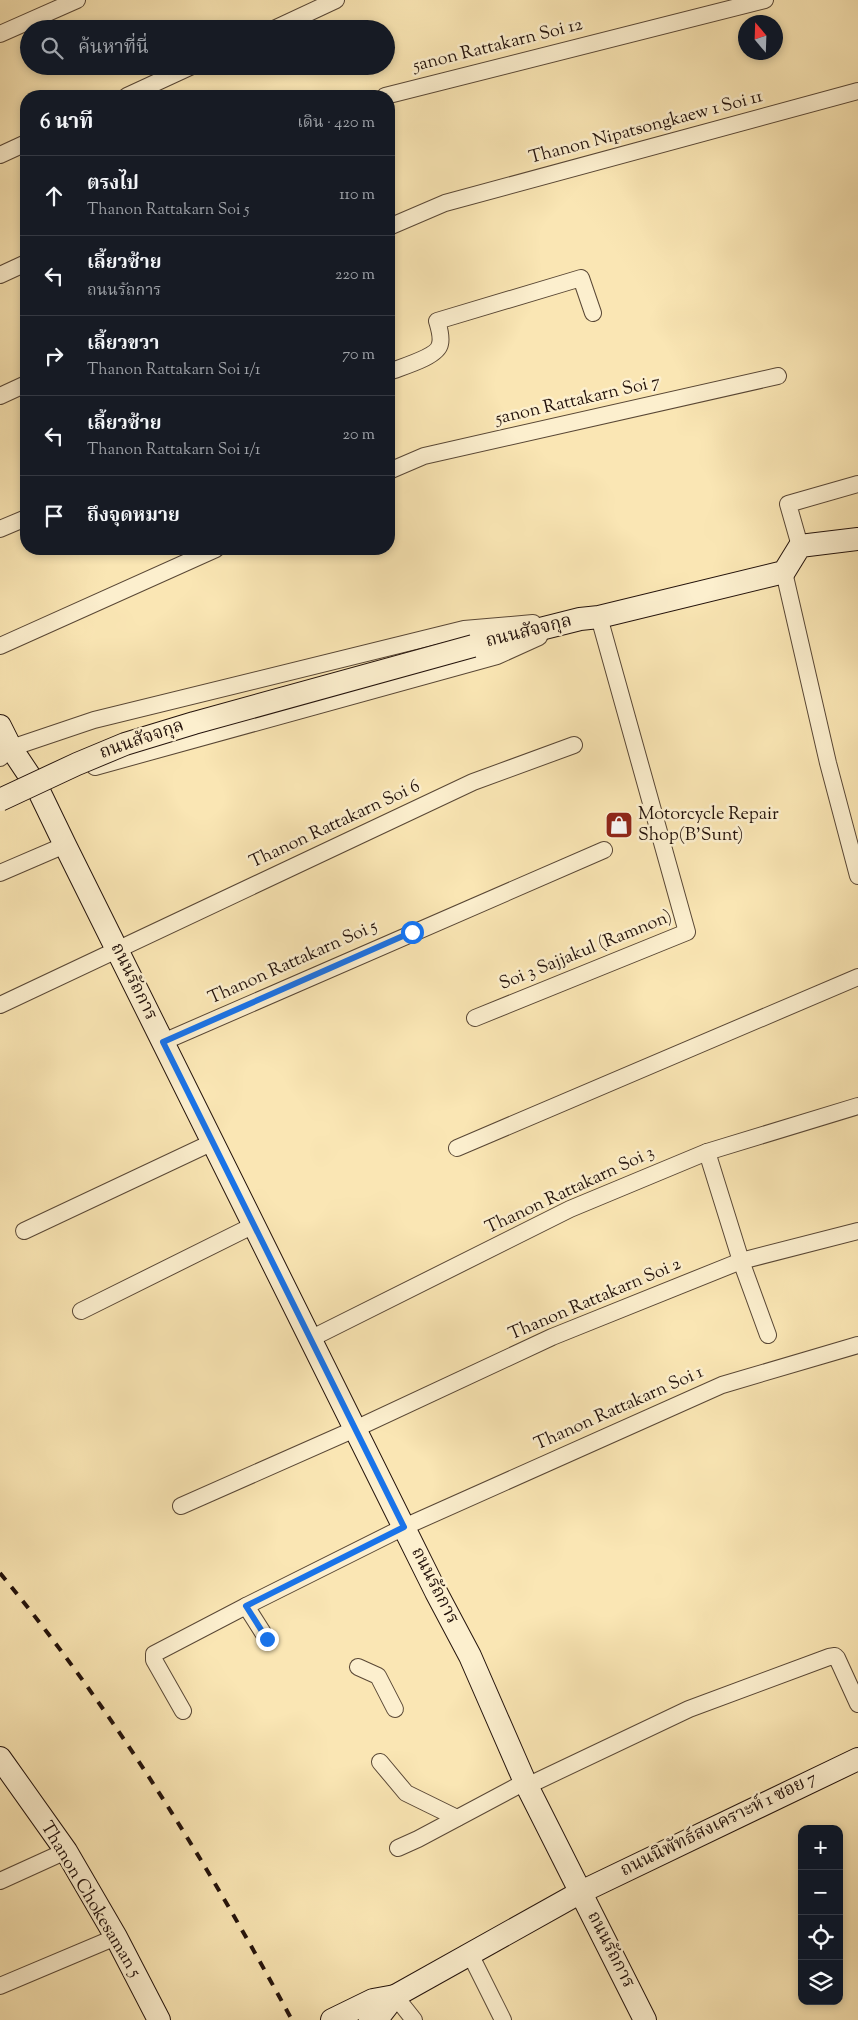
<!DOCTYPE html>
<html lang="th">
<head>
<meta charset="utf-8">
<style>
	:root { --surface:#171b24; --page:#20242c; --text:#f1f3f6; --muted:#9ea1a6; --line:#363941 }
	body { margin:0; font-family:"Sorts Mill Goudy","Noto Serif Thai",serif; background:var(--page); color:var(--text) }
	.controls { position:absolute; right:15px; bottom:15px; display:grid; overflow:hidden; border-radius:10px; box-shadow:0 2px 8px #0003 }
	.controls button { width:45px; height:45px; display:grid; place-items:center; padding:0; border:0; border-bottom:1px solid var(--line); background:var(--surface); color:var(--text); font:25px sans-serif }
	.compass { position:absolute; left:738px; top:15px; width:45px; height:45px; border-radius:50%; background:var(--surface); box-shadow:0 2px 8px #0003; rotate:341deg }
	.stop { position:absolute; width:15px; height:15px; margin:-11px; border:4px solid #1a73e8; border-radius:50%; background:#fff }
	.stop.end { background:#1a73e8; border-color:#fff; box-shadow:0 1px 5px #0008 }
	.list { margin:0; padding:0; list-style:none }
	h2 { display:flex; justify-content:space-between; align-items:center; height:65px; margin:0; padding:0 20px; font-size:21px }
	h2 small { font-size:16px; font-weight:400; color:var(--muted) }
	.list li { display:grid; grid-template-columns:32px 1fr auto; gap:15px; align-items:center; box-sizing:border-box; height:80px; padding:0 20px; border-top:1px solid var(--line) }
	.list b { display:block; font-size:19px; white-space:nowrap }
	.list p { margin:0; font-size:16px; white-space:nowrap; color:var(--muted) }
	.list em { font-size:16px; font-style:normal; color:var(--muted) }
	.icon { flex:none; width:28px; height:28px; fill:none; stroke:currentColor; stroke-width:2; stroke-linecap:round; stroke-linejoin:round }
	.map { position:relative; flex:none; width:858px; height:2020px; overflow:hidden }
	.search { position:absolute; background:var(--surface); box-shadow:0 2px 8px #0003; left:20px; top:20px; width:375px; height:55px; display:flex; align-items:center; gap:12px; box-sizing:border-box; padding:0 18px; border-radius:28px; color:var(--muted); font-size:19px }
	.panel { position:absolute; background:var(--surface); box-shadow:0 2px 8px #0003; left:20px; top:90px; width:375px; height:465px; border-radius:20px }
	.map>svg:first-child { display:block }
</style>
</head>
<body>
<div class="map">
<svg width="858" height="2020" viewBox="0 0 858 2020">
	<rect width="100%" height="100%" fill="#fae6b4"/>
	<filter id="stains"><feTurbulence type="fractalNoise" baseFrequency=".004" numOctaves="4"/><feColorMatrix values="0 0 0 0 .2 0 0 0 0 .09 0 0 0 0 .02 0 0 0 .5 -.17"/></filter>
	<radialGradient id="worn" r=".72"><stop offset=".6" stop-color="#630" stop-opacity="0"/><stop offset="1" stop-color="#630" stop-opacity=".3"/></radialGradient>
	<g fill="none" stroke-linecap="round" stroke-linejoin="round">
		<defs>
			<g id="street">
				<path d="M274,29L336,0"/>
				<path d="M0,34L77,0"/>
				<path d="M127,96L192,66"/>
				<path d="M385,96L765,0"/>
				<path d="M0,155L26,143"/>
				<path d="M389,227L445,203L858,91"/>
				<path d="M0,275L26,263"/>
				<path d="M389,372C401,367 438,357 440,344C442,337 439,328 437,321L581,278L593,313"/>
				<path d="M0,396L26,384"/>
				<path d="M389,471L424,456L778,376"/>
				<path d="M0,529L26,518"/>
				<path d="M800,546L788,504L858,484"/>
				<path d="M784,572L828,763L858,876"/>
				<path d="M0,646L216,549"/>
				<path d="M0,758L11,748L94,720L464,629L533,623"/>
				<path d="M95,767L497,656L539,637"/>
				<path d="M0,873L65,845"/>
				<path d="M0,1005L473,782L574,745"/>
				<path d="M475,1018L687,932L599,617L589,618"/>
				<path d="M163,1042L604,850"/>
				<path d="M457,1148L858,977"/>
				<path d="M707,1152L741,1261L768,1335"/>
				<path d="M24,1231L213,1142"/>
				<path d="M81,1311L254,1225"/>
				<path d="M310,1339L570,1209L707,1152L858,1106"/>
				<path d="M181,1506L355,1429L552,1337L741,1261L858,1231"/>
				<path d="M267,1639L246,1606L404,1527L722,1385L858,1345"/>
				<path d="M358,1667L378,1676L395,1709"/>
				<path d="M183,1711L154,1660V1654L246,1606"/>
				<path d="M380,1762L406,1793L457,1818"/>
				<path d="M527,1786L689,1709L829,1657L835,1656L837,1658L858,1704"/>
				<path d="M398,1848L418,1839L525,1782"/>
				<path d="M0,1881L66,1851"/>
				<path d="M470,1954L503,2020"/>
				<path d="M0,1986L116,1937"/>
				<path d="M395,1996L414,2020"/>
			</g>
			<g id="secondary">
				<path d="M473,646L580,619L599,617L784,572L800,546L858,539"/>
				<path d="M0,726L11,748L37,787L65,845L436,1592L470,1656L525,1782L645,2020"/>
				<path d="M0,1758L66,1851L116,1937L159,2020"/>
				<path d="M332,2020L373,2000L395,1996"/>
				<path d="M370,2020L381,2014L395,1996L581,1892L858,1759"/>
			</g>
		</defs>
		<!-- street casing -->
		<use href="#street" stroke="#594735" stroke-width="18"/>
		<!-- secondary casing -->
		<use href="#secondary" stroke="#23120b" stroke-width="24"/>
		<!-- street -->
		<use href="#street" stroke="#fcefce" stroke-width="16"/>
		<!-- secondary -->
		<use href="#secondary" stroke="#fcefce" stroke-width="22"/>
		<!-- rail -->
		<path stroke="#23120b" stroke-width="4" stroke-dasharray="9 9" stroke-linecap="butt" d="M0,1573C114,1711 207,1863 292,2020"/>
		<defs>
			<path id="secondary-bridge" d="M0,800L77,764L125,744L194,723L473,646"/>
		</defs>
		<!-- secondary-bridge casing -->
		<use href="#secondary-bridge" stroke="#23120b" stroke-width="24" stroke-linecap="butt"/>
		<!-- secondary-bridge -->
		<use href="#secondary-bridge" stroke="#fcefce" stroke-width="22"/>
	</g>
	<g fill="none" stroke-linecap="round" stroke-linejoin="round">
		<!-- route -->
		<path stroke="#1a73e8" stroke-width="6" d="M267,1639L246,1606L404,1527L163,1042L412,932"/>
	</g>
	<!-- icons -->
	<defs>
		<symbol id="shop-square" viewBox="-11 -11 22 22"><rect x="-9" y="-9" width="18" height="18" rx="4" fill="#8f2418" stroke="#fcefce"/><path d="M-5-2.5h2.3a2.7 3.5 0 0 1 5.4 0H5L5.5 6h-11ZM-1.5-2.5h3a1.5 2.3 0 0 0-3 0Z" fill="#fff"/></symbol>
	</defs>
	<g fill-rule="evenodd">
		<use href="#shop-square" x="603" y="809" width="32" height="32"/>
	</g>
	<g text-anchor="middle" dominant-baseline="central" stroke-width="5" stroke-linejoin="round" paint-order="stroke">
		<!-- street labels -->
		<g font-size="18" fill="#23120b" stroke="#fcefce">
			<text transform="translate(498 46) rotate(-14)">5anon Rattakarn Soi 12</text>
			<text transform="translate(646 128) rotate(-15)">Thanon Nipatsongkaew 1 Soi 11</text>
			<text transform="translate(578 401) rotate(-13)">5anon Rattakarn Soi 7</text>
			<text transform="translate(529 632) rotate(-14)">ถนนสัจจกุล</text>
			<text transform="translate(142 740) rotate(-19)">ถนนสัจจกุล</text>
			<text transform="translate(335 825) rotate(-25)">Thanon Rattakarn Soi 6</text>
			<text transform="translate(586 951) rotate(-22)">Soi 3 Sajjakul (Ramnon)</text>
			<text transform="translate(293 963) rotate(-24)">Thanon Rattakarn Soi 5</text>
			<text transform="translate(133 982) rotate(64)">ถนนรัถการ</text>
			<text transform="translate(570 1191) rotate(-25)">Thanon Rattakarn Soi 3</text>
			<text transform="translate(595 1300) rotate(-23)">Thanon Rattakarn Soi 2</text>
			<text transform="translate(619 1409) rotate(-24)">Thanon Rattakarn Soi 1</text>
			<text transform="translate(434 1586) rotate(63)">ถนนรัถการ</text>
			<text transform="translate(719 1825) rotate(-26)">ถนนนิพัทธ์สงเคราะห์ 1 ซอย 7</text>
			<text transform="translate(90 1900) rotate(59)">Thanon Chokesaman 5</text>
			<text transform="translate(610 1950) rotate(63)">ถนนรัถการ</text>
		</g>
		<!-- poi labels -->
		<g font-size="18" fill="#23120b" stroke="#fcefce" text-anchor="start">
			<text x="638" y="815">Motorcycle Repair<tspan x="638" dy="21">Shop(B'Sunt)</tspan></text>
		</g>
	</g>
	<rect width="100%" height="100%" filter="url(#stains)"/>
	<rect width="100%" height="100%" fill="url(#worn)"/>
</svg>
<div class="controls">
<button>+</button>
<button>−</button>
<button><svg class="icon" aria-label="locate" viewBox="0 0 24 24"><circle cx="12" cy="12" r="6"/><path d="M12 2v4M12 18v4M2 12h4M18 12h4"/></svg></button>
<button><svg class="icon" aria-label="layers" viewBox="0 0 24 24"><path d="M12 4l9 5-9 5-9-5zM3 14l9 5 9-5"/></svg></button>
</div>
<svg class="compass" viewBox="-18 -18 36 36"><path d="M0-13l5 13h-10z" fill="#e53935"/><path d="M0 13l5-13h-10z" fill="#9ea1a6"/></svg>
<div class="stop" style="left:412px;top:932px"></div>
<div class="stop end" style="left:267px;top:1639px"></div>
<div class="search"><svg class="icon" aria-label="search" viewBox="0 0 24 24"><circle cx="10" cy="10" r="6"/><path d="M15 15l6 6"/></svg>ค้นหาที่นี่</div>
<section class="panel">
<h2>6 นาที<small>เดิน · 420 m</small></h2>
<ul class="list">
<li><svg class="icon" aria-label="ahead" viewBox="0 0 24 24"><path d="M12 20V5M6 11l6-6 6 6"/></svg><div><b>ตรงไป</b><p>Thanon Rattakarn Soi 5</p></div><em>110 m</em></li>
<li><svg class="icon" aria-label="left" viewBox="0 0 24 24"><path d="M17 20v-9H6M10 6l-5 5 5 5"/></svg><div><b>เลี้ยวซ้าย</b><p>ถนนรัถการ</p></div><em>220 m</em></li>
<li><svg class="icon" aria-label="right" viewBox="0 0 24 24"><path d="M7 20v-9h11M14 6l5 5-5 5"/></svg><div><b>เลี้ยวขวา</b><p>Thanon Rattakarn Soi 1/1</p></div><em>70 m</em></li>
<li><svg class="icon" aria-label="left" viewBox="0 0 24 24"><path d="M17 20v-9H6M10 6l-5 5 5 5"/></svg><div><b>เลี้ยวซ้าย</b><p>Thanon Rattakarn Soi 1/1</p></div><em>20 m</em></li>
<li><svg class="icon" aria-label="arrive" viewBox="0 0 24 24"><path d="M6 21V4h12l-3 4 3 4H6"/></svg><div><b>ถึงจุดหมาย</b></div></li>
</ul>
</section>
</div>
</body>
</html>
